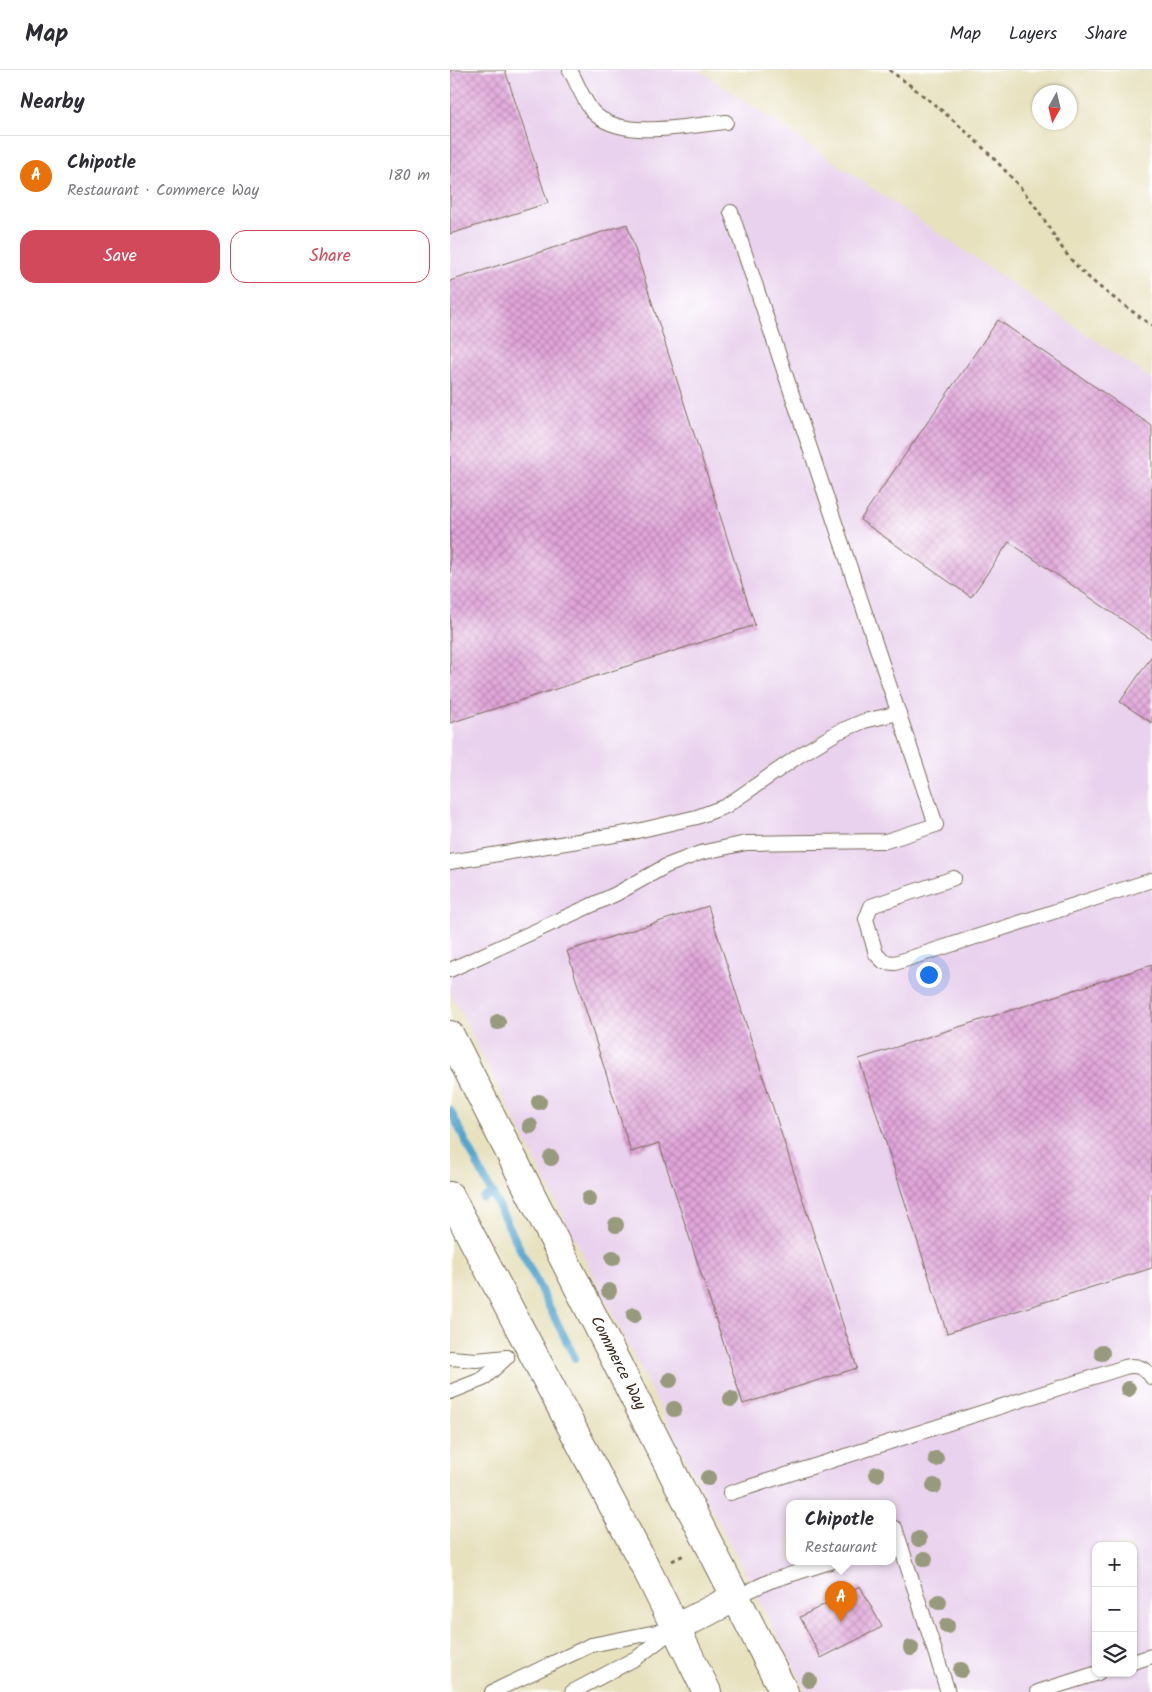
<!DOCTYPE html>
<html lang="en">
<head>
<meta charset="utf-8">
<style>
	:root { --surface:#fff; --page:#f7f7f7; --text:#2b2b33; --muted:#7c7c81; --line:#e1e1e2; --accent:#d1495b }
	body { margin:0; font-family:Kalam,sans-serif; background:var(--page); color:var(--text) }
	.controls { position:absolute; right:15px; bottom:15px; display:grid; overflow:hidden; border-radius:10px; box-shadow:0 1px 4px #0004 }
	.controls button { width:45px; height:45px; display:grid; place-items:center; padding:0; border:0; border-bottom:1px solid var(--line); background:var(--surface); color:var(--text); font:25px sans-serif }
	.compass { position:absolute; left:582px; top:15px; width:45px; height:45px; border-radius:50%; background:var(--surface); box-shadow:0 1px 4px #0004; rotate:188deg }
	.you { position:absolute; left:478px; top:904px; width:18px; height:18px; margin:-12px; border:4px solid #fff; border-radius:50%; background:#1a73e8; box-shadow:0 0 0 8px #1a73e833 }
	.badge { display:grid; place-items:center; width:32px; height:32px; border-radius:50%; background:var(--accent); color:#fff; font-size:16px; font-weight:700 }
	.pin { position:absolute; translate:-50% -41px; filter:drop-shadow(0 1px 2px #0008) }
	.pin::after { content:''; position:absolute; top:26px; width:18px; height:15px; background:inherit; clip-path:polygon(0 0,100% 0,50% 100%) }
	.popup { position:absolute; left:336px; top:1430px; width:110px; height:65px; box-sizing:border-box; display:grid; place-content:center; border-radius:10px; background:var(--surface); filter:drop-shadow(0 1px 4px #0005); font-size:16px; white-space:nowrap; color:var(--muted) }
	.popup b { font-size:19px; color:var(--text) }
	.popup::after { content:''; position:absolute; left:50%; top:100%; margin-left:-10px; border:10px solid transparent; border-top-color:var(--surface) }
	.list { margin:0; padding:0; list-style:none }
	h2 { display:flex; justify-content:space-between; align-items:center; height:65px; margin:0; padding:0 20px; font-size:21px }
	h2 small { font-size:16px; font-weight:400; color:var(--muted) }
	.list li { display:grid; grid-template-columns:32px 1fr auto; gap:15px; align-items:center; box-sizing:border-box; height:80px; padding:0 20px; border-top:1px solid var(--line) }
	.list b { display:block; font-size:19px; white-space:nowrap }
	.list p { margin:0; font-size:16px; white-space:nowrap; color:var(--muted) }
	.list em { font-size:16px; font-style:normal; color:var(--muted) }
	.actions { display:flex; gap:10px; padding:15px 20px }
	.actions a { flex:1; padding:11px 0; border:1px solid var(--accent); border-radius:15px; text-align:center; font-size:18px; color:var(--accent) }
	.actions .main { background:var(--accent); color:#fff }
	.icon { flex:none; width:28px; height:28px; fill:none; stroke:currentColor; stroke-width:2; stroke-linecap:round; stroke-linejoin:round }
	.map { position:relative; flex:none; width:702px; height:1622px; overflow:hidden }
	header { display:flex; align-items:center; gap:30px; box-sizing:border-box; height:70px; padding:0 25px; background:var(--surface); border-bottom:1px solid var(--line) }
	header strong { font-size:24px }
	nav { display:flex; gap:28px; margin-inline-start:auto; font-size:18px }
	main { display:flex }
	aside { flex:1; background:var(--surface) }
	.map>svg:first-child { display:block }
</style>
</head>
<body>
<header>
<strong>Map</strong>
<nav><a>Map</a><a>Layers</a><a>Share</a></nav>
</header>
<main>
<aside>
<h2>Nearby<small></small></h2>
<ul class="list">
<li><span class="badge" style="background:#e8710a">A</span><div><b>Chipotle</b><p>Restaurant · Commerce Way</p></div><em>180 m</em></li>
</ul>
<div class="actions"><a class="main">Save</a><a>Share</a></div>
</aside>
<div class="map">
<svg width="702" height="1622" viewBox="0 0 702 1622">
	<defs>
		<pattern id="building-cross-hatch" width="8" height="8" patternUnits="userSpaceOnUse" patternTransform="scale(1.25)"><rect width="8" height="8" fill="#e1a5da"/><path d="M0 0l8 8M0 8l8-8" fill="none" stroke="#b887b0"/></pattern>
	</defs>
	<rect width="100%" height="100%" fill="#fff"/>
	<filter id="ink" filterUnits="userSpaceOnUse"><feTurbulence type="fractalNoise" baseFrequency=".02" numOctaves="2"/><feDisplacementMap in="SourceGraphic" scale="10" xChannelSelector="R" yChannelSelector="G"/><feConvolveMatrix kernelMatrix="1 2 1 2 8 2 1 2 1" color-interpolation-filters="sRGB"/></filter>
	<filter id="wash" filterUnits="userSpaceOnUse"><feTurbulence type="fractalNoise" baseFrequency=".0096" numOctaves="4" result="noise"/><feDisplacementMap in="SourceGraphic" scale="20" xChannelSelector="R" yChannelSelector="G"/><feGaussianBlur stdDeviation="1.12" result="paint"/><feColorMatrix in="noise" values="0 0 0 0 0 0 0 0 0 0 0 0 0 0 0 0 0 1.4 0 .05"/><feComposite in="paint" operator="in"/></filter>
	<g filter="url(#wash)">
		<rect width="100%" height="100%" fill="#e7e1be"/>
		<!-- built -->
		<path fill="#e9d2ed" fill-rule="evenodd" d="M0,0H249L702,309V1622H357L241,1399L0,921ZM340,1433H442V1491H340ZM646,1476H683V1603H646Z"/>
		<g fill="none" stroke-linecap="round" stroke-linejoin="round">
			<!-- stream -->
			<g stroke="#55a5cf" stroke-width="8">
				<path d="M0,1040L125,1288"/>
				<path d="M33,1128L43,1123"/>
			</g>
		</g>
		<g id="blocks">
			<!-- building -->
			<g fill="url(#building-cross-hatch)">
				<path d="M0,0H55L98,133L0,164Z"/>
				<path d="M177,154L305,555L0,653V211Z"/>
				<path d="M548,250L702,356V570L559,472L521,527L410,450Z"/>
				<path d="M702,586V653L670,632Z"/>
				<path d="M258,836L407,1298L293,1334L209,1073L181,1082L117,881Z"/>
				<path d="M702,895V1198L497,1263L409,989Z"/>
				<path d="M410,1516L432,1557L371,1588L350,1547Z"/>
			</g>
		</g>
	</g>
	<g filter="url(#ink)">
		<use href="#blocks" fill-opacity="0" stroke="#776a56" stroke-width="1"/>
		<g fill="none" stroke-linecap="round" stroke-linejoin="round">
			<defs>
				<g id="service">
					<path d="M120,0C127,13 133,29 142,41C169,72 239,55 276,52"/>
					<path d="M0,792L183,762L247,747L276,736L350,685L388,662L414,651L449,643"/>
					<path d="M504,808L421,836L416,849L426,884L434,892L445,893L702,810"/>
					<path d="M0,900L166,824L216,796L250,783L296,773L436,771L486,755L281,142"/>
					<path d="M0,1288L26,1290L57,1287"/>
					<path d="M0,1322L33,1309L57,1287"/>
					<path d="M280,1423L675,1297C686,1294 696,1298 702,1308"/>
					<path d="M442,1460L445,1458L498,1622"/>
					<path d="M286,1527L320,1511L383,1491"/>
					<path d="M683,1592L702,1586"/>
					<path d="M42,1622L141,1575L226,1558"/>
					<path d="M122,1622L188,1587L223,1560"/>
					<path d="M588,1622L648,1603"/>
				</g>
				<g id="tertiary">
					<path d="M0,965L334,1622"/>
					<path d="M0,1126L198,1502L257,1622"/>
					<path d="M226,1558L286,1527"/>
				</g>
			</defs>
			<!-- service casing -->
			<use href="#service" stroke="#776a56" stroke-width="16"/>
			<!-- tertiary casing -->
			<use href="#tertiary" stroke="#776a56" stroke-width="30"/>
			<!-- path -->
			<g stroke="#776a56" stroke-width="3" stroke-dasharray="4 4" stroke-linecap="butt">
				<path d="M439,0C490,36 540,80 579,128C596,149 607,175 625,194C647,218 676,236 702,256"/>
				<path d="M222,1491L234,1485"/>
			</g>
			<!-- service -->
			<use href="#service" stroke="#fff" stroke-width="14"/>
			<!-- tertiary -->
			<use href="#tertiary" stroke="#fff" stroke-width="28"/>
		</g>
		<!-- trees -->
		<g fill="#979a7b">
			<circle cx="48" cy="952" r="8"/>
			<circle cx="89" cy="1032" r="8"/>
			<circle cx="80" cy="1056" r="8"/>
			<circle cx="101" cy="1088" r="8"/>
			<circle cx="139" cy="1129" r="8"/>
			<circle cx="166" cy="1155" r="8"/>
			<circle cx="163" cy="1188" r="8"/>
			<circle cx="159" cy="1221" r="8"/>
			<circle cx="184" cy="1245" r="8"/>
			<circle cx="652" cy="1283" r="8"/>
			<circle cx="220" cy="1310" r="8"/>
			<circle cx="678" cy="1319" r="8"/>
			<circle cx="281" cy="1329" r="8"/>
			<circle cx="224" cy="1339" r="8"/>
			<circle cx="486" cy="1389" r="8"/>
			<circle cx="427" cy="1404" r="8"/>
			<circle cx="258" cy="1408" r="8"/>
			<circle cx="484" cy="1416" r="8"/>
			<circle cx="469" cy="1469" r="8"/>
			<circle cx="475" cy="1489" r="8"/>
			<circle cx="489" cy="1532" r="8"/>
			<circle cx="497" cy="1556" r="8"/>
			<circle cx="461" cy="1578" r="8"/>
			<circle cx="511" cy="1600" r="8"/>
			<circle cx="359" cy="1610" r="8"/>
		</g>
	</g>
	<g text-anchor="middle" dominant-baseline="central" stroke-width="4" stroke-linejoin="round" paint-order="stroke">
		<!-- street labels -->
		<g font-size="16" fill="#3b2a1e" stroke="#fff">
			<text transform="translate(168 1293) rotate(63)">Commerce Way</text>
		</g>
	</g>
</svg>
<div class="controls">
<button>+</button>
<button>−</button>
<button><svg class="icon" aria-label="layers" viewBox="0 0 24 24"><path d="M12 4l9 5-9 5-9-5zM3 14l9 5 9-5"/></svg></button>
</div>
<svg class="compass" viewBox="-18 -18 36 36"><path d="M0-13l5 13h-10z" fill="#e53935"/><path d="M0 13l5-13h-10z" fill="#7c7c81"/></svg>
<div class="you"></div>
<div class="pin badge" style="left:391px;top:1552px;background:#e8710a">A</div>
<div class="popup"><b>Chipotle</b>Restaurant</div>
</div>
</main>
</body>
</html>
